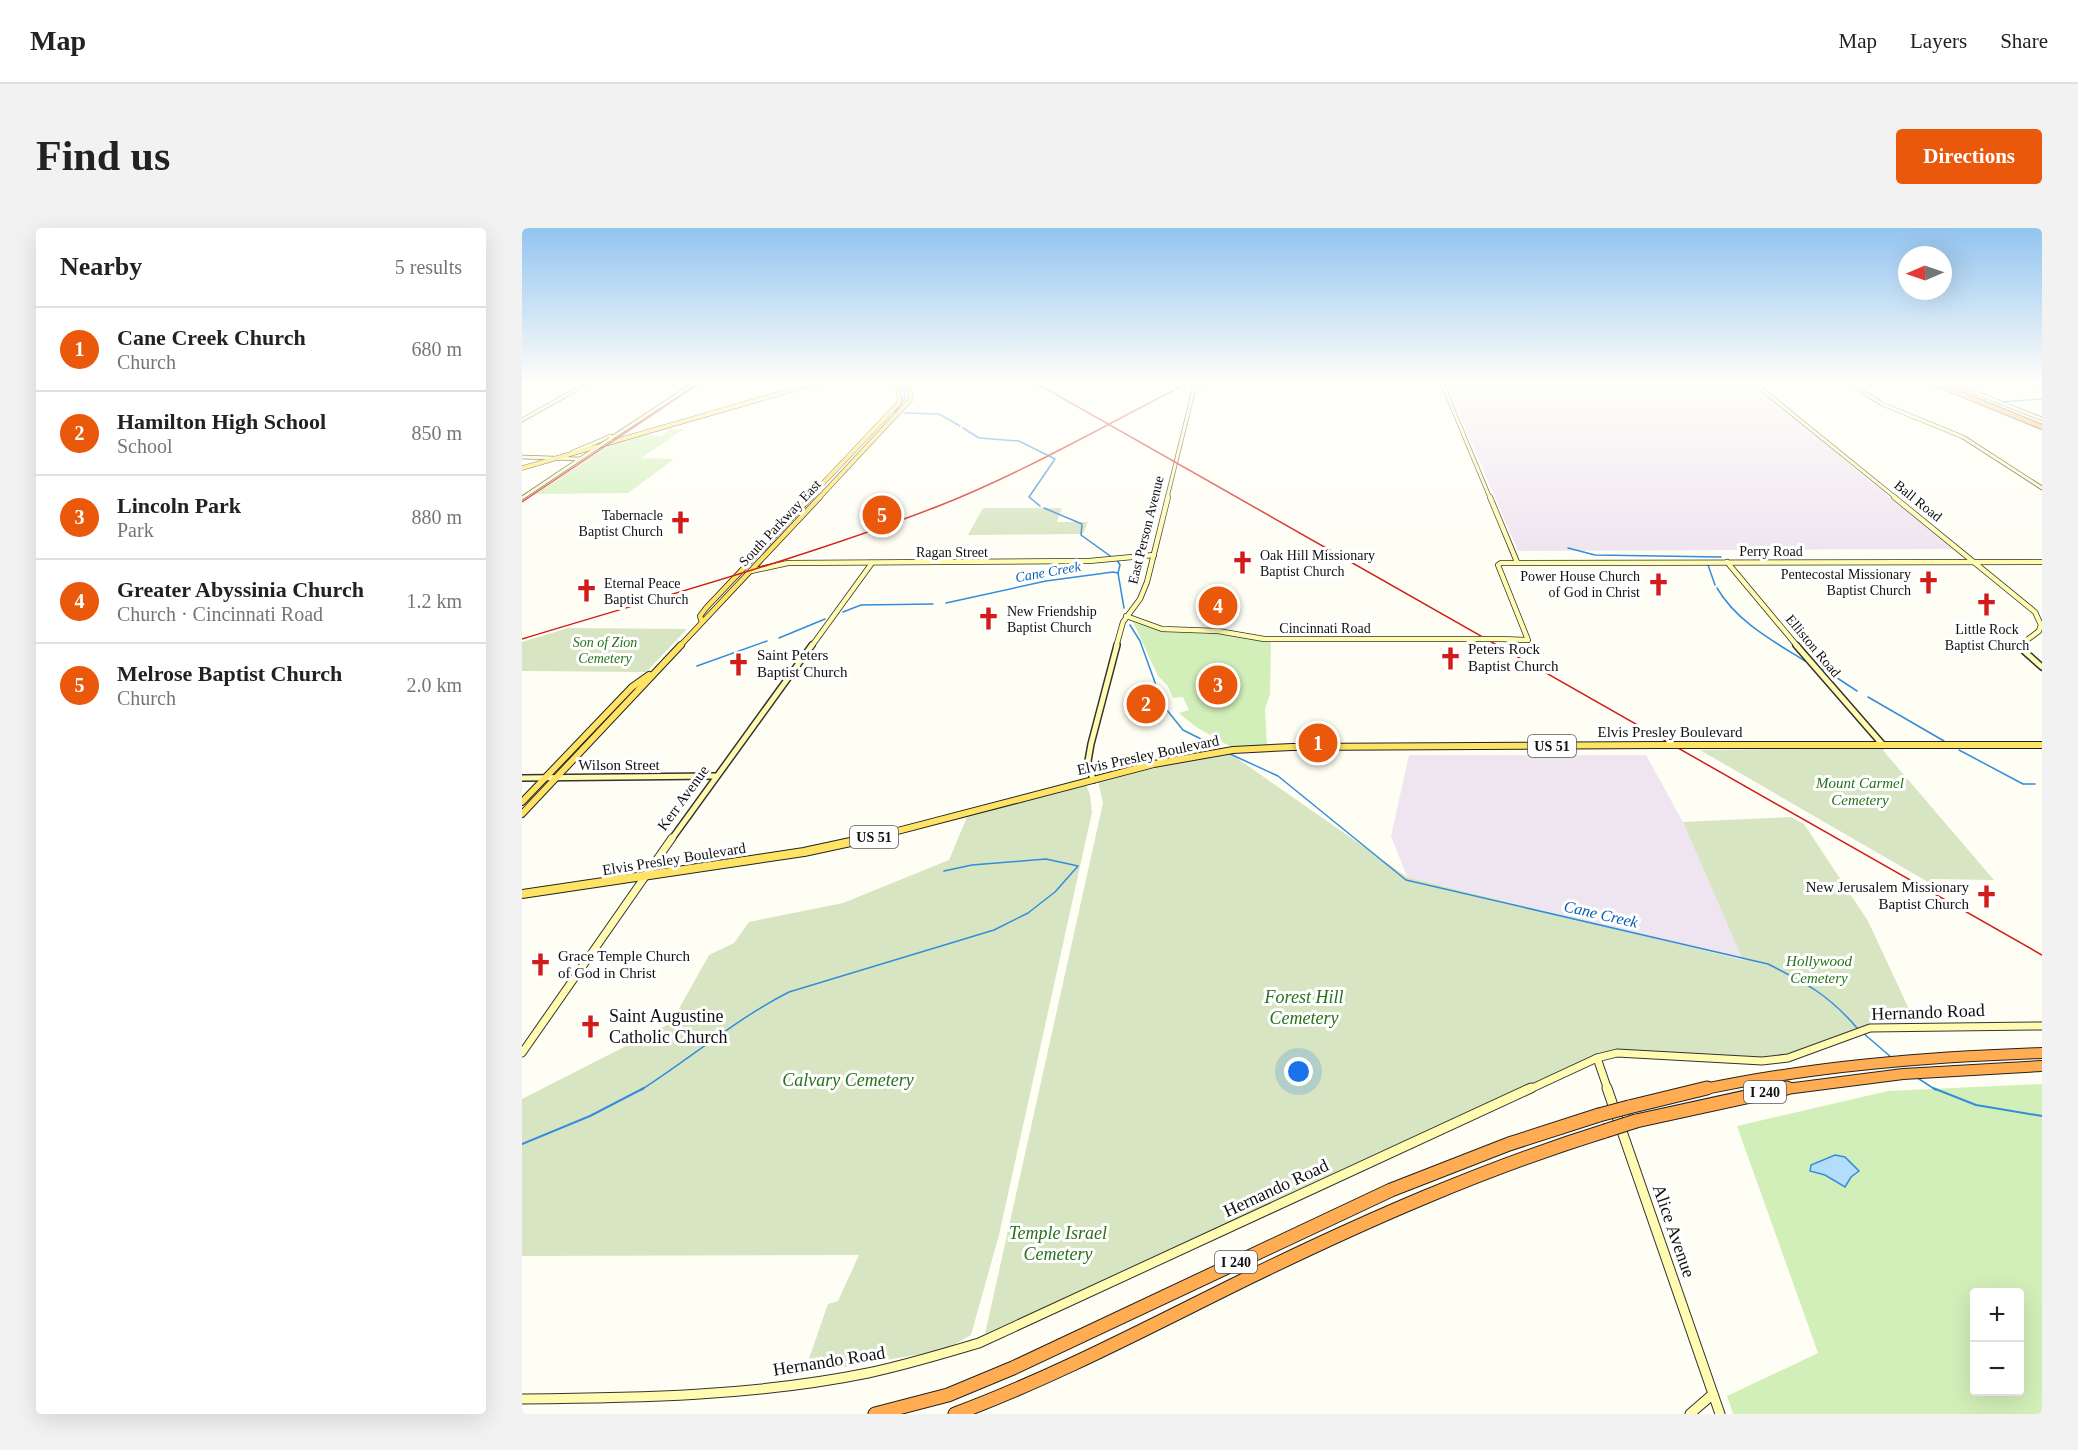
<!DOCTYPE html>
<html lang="en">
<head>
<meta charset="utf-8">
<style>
	:root { --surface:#fff; --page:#f2f2f2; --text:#222; --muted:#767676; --line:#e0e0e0; --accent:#ea580c }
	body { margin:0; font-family:"Times New Roman",serif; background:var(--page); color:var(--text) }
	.controls { position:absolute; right:18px; bottom:18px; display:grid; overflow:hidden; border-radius:6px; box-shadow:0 6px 24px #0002 }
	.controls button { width:54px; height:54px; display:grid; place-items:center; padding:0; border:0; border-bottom:2px solid var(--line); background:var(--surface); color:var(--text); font:30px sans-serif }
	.compass { position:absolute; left:1376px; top:18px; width:54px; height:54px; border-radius:50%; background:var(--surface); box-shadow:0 6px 24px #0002; rotate:268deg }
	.you { position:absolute; left:777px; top:844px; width:21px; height:21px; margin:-15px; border:4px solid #fff; border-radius:50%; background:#1a73e8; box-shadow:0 0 0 9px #1a73e833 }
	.badge { display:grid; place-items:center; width:39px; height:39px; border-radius:50%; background:var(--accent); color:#fff; font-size:20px; font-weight:700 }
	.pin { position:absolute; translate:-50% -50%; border:3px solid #fff; box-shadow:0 2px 6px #0006 }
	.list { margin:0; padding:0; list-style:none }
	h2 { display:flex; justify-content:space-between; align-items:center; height:78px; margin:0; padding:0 24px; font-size:26px }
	h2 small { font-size:20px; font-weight:400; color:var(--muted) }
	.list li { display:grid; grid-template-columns:39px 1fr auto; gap:18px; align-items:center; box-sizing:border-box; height:84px; padding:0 24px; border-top:2px solid var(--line) }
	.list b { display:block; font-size:22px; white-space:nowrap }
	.list p { margin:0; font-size:20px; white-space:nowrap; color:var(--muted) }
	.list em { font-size:20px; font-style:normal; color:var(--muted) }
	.map { position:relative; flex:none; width:1520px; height:1186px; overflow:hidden; border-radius:6px }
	header { display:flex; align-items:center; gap:36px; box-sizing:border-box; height:84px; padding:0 30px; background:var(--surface); border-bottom:2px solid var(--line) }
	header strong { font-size:28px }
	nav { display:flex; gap:33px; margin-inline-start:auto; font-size:21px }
	.intro { display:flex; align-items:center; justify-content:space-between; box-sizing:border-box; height:144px; padding:0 36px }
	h1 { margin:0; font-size:42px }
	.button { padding:15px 27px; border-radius:6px; background:var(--accent); color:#fff; font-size:21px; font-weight:700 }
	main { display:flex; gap:36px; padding:0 36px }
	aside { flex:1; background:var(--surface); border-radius:6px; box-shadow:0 6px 24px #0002 }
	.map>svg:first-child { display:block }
</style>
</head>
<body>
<header>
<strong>Map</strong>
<nav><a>Map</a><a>Layers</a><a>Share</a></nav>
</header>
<div class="intro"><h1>Find us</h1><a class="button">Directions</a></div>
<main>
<aside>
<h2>Nearby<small>5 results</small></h2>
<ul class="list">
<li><span class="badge">1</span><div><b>Cane Creek Church</b><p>Church</p></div><em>680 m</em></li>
<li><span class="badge">2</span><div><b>Hamilton High School</b><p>School</p></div><em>850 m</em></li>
<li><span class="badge">3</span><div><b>Lincoln Park</b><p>Park</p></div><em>880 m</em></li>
<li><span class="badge">4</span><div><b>Greater Abyssinia Church</b><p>Church · Cincinnati Road</p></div><em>1.2 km</em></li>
<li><span class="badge">5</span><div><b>Melrose Baptist Church</b><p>Church</p></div><em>2.0 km</em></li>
</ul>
</aside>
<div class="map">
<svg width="1520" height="1186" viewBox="0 0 1520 1186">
	<rect width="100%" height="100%" fill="#fffef5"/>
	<!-- industrial -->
	<g fill="#efe5f0">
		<path d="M924,155H1229L1430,321L996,323Z"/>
		<path d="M887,527H1124L1161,594L1222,732L885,649L869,608Z"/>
	</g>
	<!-- green -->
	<g fill="#d2efb9" fill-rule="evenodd">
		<path d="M148,201H162L119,230L152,231L106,265L14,266L93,214L122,206L139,208Z"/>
		<path d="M611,394L641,404L697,406L749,414L748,466L743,481L745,517L709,519L674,499L657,485L667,482L661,469L651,470L646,458L636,448Z"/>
		<path d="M1520,856V1186H1211L1205,1168L1296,1125L1215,898L1366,863ZM1452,1064H1498V1164H1452Z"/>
	</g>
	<!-- cemetery -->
	<g fill="#d8e5c2">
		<path d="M461,280H540L535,294H566L561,306L446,307Z"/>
		<path d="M46,400L165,401L124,444L0,443V414Z"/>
		<path d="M1359,520L1472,652L1409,651L1406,654L1178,522Z"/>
		<path d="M709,526L885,649L1221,732L1161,594L1269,589L1282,596L1346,693L1393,794L1350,795L1264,828L1229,830L1085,824L463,1106L581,575L576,553L613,544Z"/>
		<path d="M564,557L568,567L570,584L477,1007L449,1107L423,1122L289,1145L284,1139L306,1076L316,1073L337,1027L0,1028V871L149,795L187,727L212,715L227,694L321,675L427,632L445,589Z"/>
	</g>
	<!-- water -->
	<path fill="#b4ddfc" stroke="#338ddb" stroke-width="1.5" d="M1313,927L1323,929L1337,943L1329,949L1323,959L1303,947L1288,943L1289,937Z"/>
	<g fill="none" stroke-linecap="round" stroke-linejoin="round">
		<!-- stream-far1 -->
		<g stroke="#338ddb" stroke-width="1.5">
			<path d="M1480,174L1520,171"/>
			<path d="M376,185L373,184L383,170L381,156"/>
			<path d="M382,185L417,186L438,198"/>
			<path d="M441,200L457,210L497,213L533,231L507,269L518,278"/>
			<path d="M522,280L560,296L559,307L591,330"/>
			<path d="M1046,320L1073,327L1199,329"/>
			<path d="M595,332L598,337L596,345"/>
			<path d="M1186,337L1193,357"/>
			<path d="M1195,360C1215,394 1251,413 1283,433"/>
			<path d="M424,375L524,353L591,344L596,345L602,380"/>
			<path d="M321,384L339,377L411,376"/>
			<path d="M608,397L618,413L635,460"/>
			<path d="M257,410L303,391"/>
			<path d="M175,438L245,413"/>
			<path d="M1300,440L1335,463"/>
			<path d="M1346,469L1422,513"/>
			<path d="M644,481L661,502L699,521"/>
			<path d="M1437,522L1501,556H1513"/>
			<path d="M706,525L756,548L884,652L1246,736C1284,755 1307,767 1335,800"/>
			<path d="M1341,805L1369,829"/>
			<path d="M1394,849L1414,862"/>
			<path d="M119,862C169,830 214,791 267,764L472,702L506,685L533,664L556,638L524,631L450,637L422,643"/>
		</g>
		<!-- stream -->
		<g stroke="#338ddb" stroke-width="2">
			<path d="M1411,860L1454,877L1520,888"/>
			<path d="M0,916L68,888L122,860"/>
		</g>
		<defs>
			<g id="secondary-far4">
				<path d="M920,155L968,270"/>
				<path d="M1232,155L1374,270"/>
				<path d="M1327,155L1360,176L1441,209L1520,260"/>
				<path d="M1429,155L1520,191"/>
				<path d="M1517,155L1520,156"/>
				<path d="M670,156L682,155"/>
				<path d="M0,192L66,155"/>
				<path d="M88,211L173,155"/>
				<path d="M51,224L89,208"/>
				<path d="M0,229L58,231"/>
				<path d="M0,270L76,219"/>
				<path d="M645,270L673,157"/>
			</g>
			<g id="secondary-far3">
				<path d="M968,269L995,334"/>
				<path d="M1372,269L1513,384L1519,397L1517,403L1501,415V419"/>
				<path d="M1205,334L1276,419"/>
				<path d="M229,343L266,335L567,333L632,327"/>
				<path d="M604,388L640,401L696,403L742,411H950"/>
				<path d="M979,411L1006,412L976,337L979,335L1520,334"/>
				<path d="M289,419L350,335"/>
				<path d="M594,419L601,394L618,371L625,354L646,269"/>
			</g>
			<g id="secondary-far2">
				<path d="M1274,417L1361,517"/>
				<path d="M1501,417L1502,423L1520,439"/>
				<path d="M0,550L193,548"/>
				<path d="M571,552L566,533L569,516L595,417"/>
				<path d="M149,612L290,417"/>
			</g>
			<g id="secondary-far1">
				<path d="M0,825L150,610"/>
				<path d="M1075,830L1086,862"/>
				<path d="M1006,862L1075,830L1095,825L1240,833L1266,830L1348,800L1520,798"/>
			</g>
			<g id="secondary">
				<path d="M1085,860L1198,1186"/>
				<path d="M0,1171C116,1170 233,1168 346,1145C384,1137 420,1126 457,1115L1009,860"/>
				<path d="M1168,1186L1191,1166"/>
			</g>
			<g id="primary-far3">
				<path d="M0,240L294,155"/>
				<path d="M287,270L376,176L378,172L375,155"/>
				<path d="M297,270L389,171L386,155"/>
			</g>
			<g id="primary-far2">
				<path d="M180,394L178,388L184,380L289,269"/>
				<path d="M157,419L298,269"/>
			</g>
			<g id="primary-far1">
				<path d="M1167,517H1520"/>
				<path d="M0,574L110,459L127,447"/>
				<path d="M0,586L159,417"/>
				<path d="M341,612L632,536L711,522L770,519L1136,517"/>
			</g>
			<path id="primary" d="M0,666L282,624L347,610"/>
			<path id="highway-far2" d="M1412,155L1520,199"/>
			<g id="highway-far1">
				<path d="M1178,862C1291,838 1405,829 1520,825"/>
				<path d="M1256,862L1381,846L1520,838"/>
			</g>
			<g id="highway">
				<path d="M1107,879L1185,860"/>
				<path d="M1114,893L1265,860"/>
				<path d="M353,1186L426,1167L491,1140L869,962L987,916L1077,887"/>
				<path d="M433,1186C535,1148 632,1096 730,1048C845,992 961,941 1083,903"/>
			</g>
		</defs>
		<!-- secondary-far4 casing -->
		<use href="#secondary-far4" stroke="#333" stroke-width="4.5"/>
		<!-- secondary-far3 casing -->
		<use href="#secondary-far3" stroke="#333" stroke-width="6"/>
		<!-- secondary-far2 casing -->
		<use href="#secondary-far2" stroke="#333" stroke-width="8"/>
		<!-- secondary-far1 casing -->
		<use href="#secondary-far1" stroke="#333" stroke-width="9"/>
		<!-- secondary casing -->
		<use href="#secondary" stroke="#333" stroke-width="11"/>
		<!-- primary-far3 casing -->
		<use href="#primary-far3" stroke="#222" stroke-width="5"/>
		<!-- primary-far2 casing -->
		<use href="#primary-far2" stroke="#222" stroke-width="6"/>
		<!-- primary-far1 casing -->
		<use href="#primary-far1" stroke="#222" stroke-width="8"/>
		<!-- primary casing -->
		<use href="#primary" stroke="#222" stroke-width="10"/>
		<!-- highway-far2 casing -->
		<use href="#highway-far2" stroke="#222" stroke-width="6"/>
		<!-- highway-far1 casing -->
		<use href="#highway-far1" stroke="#222" stroke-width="12"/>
		<!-- highway casing -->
		<use href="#highway" stroke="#222" stroke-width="15"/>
		<!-- secondary-far4 -->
		<use href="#secondary-far4" stroke="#fffbb0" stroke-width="3"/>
		<!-- secondary-far3 -->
		<use href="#secondary-far3" stroke="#fffbb0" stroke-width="4.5"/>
		<!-- secondary-far2 -->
		<use href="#secondary-far2" stroke="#fffbb0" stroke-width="5"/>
		<!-- secondary-far1 -->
		<use href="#secondary-far1" stroke="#fffbb0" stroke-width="7"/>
		<!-- secondary -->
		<use href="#secondary" stroke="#fffbb0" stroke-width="9"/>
		<!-- primary-far3 -->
		<use href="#primary-far3" stroke="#ffe365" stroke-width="4"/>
		<!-- primary-far2 -->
		<use href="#primary-far2" stroke="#ffe365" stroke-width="4.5"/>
		<!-- primary-far1 -->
		<use href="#primary-far1" stroke="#ffe365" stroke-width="6"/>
		<!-- primary -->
		<use href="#primary" stroke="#ffe365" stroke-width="8"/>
		<!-- highway-far2 -->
		<use href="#highway-far2" stroke="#ffac53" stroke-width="4.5"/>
		<!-- highway-far1 -->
		<use href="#highway-far1" stroke="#ffac53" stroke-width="10"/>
		<!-- highway -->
		<use href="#highway" stroke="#ffac53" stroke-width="13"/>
		<!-- rail -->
		<g stroke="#d11c19" stroke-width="1.5">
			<path d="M514,155L1520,727"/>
			<path d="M0,274L178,155"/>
			<path d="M0,411C138,369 279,331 414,279C501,245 583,197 666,155"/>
		</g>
		<defs>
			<path id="secondary-bridge-far1" d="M76,219L88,211"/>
			<path id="secondary-bridge" d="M950,411H979"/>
			<path id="primary-bridge" d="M1136,517H1167"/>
			<g id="highway-bridge">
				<path d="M1077,887L1107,879"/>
				<path d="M1083,903L1114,893"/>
			</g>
		</defs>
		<!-- secondary-bridge-far1 casing -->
		<use href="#secondary-bridge-far1" stroke="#333" stroke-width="4.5" stroke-linecap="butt"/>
		<!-- secondary-bridge casing -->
		<use href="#secondary-bridge" stroke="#333" stroke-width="6" stroke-linecap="butt"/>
		<!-- primary-bridge casing -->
		<use href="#primary-bridge" stroke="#222" stroke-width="8" stroke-linecap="butt"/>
		<!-- highway-bridge casing -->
		<use href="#highway-bridge" stroke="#222" stroke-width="15" stroke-linecap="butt"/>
		<!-- secondary-bridge-far1 -->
		<use href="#secondary-bridge-far1" stroke="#fffbb0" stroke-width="3"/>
		<!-- secondary-bridge -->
		<use href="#secondary-bridge" stroke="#fffbb0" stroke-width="4.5"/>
		<!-- primary-bridge -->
		<use href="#primary-bridge" stroke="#ffe365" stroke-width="6"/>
		<!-- highway-bridge -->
		<use href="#highway-bridge" stroke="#ffac53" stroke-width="13"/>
	</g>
	<!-- sky -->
	<linearGradient id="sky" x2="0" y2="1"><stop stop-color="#93c4f0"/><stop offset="0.48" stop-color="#fffffa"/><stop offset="1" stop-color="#fffffa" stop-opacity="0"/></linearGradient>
	<rect width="1520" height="321" fill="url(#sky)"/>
	<!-- icons -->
	<defs>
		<symbol id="church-bare" viewBox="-9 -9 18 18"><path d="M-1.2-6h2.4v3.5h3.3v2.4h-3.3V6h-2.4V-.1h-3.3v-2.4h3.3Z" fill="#d11c19" stroke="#fff" stroke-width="2.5" paint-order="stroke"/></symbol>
	</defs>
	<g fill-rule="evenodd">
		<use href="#church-bare" x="142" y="278" width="33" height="33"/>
		<use href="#church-bare" x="704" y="318" width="33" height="33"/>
		<use href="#church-bare" x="1390" y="338" width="33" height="33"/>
		<use href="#church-bare" x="1120" y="340" width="33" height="33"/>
		<use href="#church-bare" x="48" y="346" width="33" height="33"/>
		<use href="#church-bare" x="1448" y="360" width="33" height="33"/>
		<use href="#church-bare" x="450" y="374" width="33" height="33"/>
		<use href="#church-bare" x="912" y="414" width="33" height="33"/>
		<use href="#church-bare" x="200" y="420" width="33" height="33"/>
		<use href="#church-bare" x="1448" y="652" width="33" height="33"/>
		<use href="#church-bare" x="2" y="720" width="33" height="33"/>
		<use href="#church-bare" x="52" y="782" width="33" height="33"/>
	</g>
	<g text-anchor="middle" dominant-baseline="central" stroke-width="6" stroke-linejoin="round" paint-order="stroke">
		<!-- far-street labels -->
		<g font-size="14" fill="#111" stroke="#fff">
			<text transform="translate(1396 273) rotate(39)">Ball Road</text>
			<text transform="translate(258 295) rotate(-47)">South Parkway East</text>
			<text transform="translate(624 302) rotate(-76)">East Person Avenue</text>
			<text x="1249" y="323">Perry Road</text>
			<text x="430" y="324">Ragan Street</text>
			<text x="803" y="400">Cincinnati Road</text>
			<text transform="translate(1291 418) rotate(50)">Elliston Road</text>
		</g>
		<!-- far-poi labels -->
		<g font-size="14" fill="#111" stroke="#fff" text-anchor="end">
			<text x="141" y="287">Tabernacle<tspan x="141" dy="16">Baptist Church</tspan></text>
			<text x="738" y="327" text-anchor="start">Oak Hill Missionary<tspan x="738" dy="16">Baptist Church</tspan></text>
			<text x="1389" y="346">Pentecostal Missionary<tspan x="1389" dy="16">Baptist Church</tspan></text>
			<text x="1118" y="348">Power House Church<tspan x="1118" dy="16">of God in Christ</tspan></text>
			<text x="82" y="355" text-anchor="start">Eternal Peace<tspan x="82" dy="16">Baptist Church</tspan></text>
			<text x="485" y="383" text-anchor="start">New Friendship<tspan x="485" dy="16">Baptist Church</tspan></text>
			<text x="1465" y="401" text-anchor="middle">Little Rock<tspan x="1465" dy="16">Baptist Church</tspan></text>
		</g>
		<!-- far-water labels -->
		<g font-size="14" font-style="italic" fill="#0b5fb2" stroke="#fff">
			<text transform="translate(526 344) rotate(-10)">Cane Creek</text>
		</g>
		<!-- far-park labels -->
		<g font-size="14" font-style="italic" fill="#267119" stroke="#fff">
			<text x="83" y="414">Son of Zion<tspan x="83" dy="16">Cemetery</tspan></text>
		</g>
		<!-- shield labels -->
		<g fill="#fff" stroke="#585858" stroke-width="1.5">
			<rect x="1006" y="507" width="48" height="22" rx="4.5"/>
			<rect x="328" y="598" width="48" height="22" rx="4.5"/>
			<rect x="1222" y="853" width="42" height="22" rx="4.5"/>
			<rect x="693" y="1023" width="42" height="22" rx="4.5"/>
		</g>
		<g font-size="14" font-weight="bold" fill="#111">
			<text x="1030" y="518">US 51</text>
			<text x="352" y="609">US 51</text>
			<text x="1243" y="864">I 240</text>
			<text x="714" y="1034">I 240</text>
		</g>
		<!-- poi labels -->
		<g font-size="15" fill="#111" stroke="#fff" text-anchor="start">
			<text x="946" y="421">Peters Rock<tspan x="946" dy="17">Baptist Church</tspan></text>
			<text x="235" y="427">Saint Peters<tspan x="235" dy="17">Baptist Church</tspan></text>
			<text x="1447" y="659" text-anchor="end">New Jerusalem Missionary<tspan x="1447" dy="17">Baptist Church</tspan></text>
			<text x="36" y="728">Grace Temple Church<tspan x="36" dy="17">of God in Christ</tspan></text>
		</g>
		<!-- street labels -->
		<g font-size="15" fill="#111" stroke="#fff">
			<text x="1148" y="504">Elvis Presley Boulevard</text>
			<text transform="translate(626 527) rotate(-12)">Elvis Presley Boulevard</text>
			<text x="97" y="537">Wilson Street</text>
			<text transform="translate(161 570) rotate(-54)">Kerr Avenue</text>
			<text transform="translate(152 631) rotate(-9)">Elvis Presley Boulevard</text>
		</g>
		<!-- park labels -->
		<g font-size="15" font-style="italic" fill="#267119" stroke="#fff">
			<text x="1338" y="555">Mount Carmel<tspan x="1338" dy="17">Cemetery</tspan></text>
			<text x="1297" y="733">Hollywood<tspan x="1297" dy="17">Cemetery</tspan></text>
		</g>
		<!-- water labels -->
		<g font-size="16" font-style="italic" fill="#0b5fb2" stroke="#fff">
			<text transform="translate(1079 686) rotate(13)">Cane Creek</text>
		</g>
		<!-- near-park labels -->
		<g font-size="18" font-style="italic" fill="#267119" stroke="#fff">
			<text x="782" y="769">Forest Hill<tspan x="782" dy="21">Cemetery</tspan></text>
			<text x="326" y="852">Calvary Cemetery</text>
			<text x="536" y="1005">Temple Israel<tspan x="536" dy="21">Cemetery</tspan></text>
		</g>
		<!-- near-street labels -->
		<g font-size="18" fill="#111" stroke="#fff">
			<text transform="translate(1406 784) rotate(-2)">Hernando Road</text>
			<text transform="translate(754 960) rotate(-25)">Hernando Road</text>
			<text transform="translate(1152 1003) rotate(71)">Alice Avenue</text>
			<text transform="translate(307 1133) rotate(-9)">Hernando Road</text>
		</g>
		<!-- near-poi labels -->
		<g font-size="18" fill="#111" stroke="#fff" text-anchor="start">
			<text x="87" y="788">Saint Augustine<tspan x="87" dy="21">Catholic Church</tspan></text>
		</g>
	</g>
</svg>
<div class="controls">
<button>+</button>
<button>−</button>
</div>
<svg class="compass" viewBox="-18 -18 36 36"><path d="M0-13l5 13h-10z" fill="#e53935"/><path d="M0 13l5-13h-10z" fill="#767676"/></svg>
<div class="you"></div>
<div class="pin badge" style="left:796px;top:515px">1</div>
<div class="pin badge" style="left:624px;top:476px">2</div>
<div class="pin badge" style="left:696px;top:457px">3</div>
<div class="pin badge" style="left:696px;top:378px">4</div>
<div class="pin badge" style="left:360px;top:287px">5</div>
</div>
</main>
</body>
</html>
